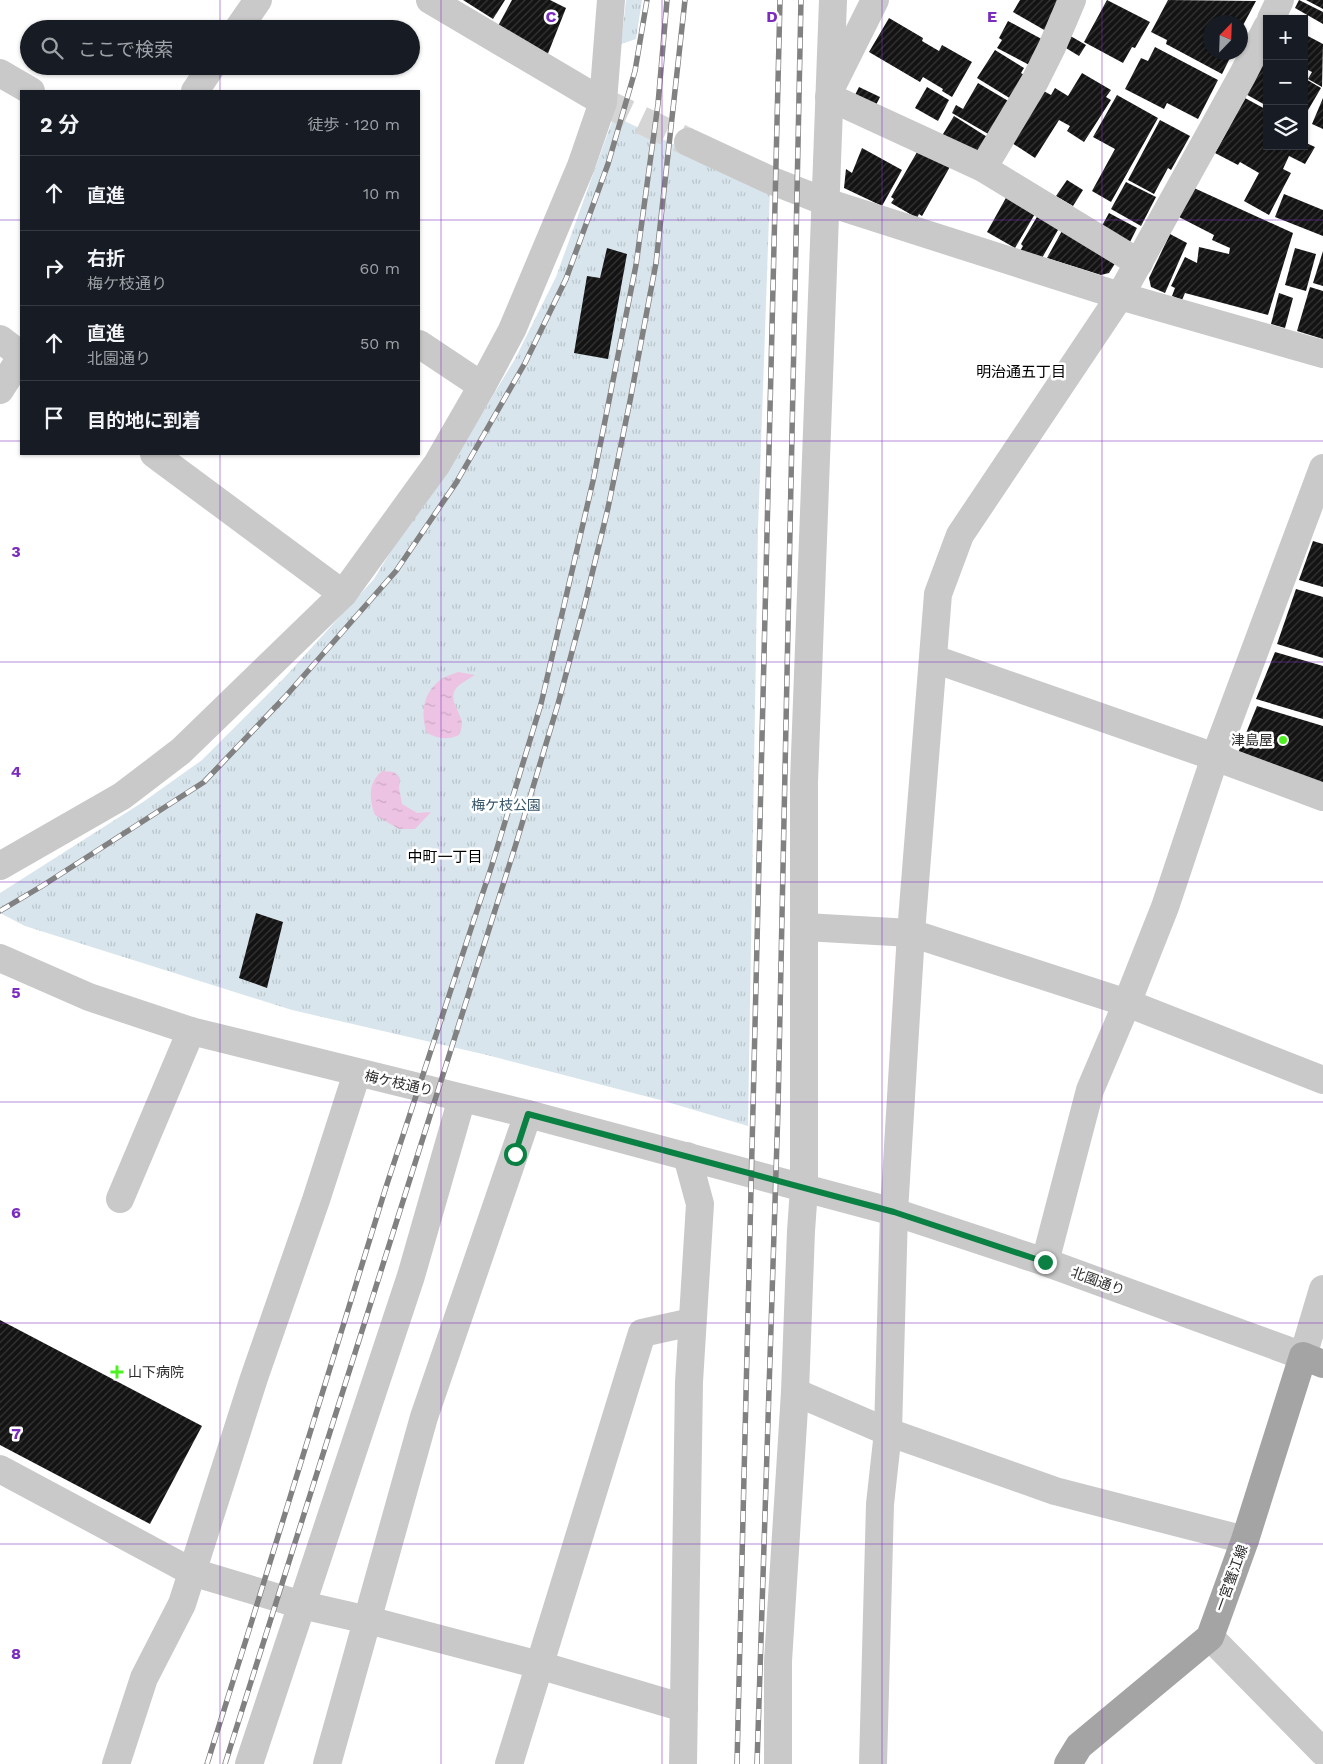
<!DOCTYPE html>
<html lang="ja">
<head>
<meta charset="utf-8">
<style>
	:root { --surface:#171b24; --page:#20242c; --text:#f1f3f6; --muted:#9ea1a6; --line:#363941 }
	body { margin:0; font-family:"Work Sans","Noto Sans JP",sans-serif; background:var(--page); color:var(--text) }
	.controls { position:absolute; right:15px; top:15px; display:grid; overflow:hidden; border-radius:0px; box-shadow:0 1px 4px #0004 }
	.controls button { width:45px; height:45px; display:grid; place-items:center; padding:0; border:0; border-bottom:1px solid var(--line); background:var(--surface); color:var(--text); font:25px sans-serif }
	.compass { position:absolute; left:1203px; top:15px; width:45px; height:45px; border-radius:50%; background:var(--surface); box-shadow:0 1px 4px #0004; rotate:23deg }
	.stop { position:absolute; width:15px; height:15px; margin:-11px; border:4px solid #0b8043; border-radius:50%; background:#fff }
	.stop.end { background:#0b8043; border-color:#fff; box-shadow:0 1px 5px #0008 }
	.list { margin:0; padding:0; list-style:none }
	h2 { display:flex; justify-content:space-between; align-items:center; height:65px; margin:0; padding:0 20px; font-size:21px }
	h2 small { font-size:16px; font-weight:400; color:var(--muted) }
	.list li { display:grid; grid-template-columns:32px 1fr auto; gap:15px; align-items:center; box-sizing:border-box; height:75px; padding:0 20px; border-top:1px solid var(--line) }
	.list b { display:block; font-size:19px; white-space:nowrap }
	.list p { margin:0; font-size:16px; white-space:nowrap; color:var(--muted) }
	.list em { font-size:16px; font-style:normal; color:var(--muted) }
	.icon { flex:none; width:28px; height:28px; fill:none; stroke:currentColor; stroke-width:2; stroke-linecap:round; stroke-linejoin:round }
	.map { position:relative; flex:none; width:1323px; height:1764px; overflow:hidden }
	.search { position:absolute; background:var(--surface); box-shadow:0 1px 4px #0004; left:20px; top:20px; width:400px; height:55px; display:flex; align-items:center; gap:12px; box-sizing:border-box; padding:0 18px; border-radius:28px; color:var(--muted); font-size:19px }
	.panel { position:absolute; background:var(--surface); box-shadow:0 1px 4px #0004; left:20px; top:90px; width:400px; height:365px; border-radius:0px }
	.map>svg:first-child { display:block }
</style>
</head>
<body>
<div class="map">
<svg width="1323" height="1764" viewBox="0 0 1323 1764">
	<defs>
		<pattern id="grass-tufts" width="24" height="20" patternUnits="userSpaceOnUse" patternTransform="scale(1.25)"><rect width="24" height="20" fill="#d8e5ec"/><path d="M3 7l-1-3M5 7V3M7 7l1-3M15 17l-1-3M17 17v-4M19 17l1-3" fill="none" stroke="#bac5cb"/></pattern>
		<pattern id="water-ripples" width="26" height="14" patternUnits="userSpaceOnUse" patternTransform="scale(1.25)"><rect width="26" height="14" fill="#edc3e3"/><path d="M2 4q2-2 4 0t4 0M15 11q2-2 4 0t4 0" fill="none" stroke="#cba8c3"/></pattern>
		<pattern id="building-hatch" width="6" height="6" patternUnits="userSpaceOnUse" patternTransform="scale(1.25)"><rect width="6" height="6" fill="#131313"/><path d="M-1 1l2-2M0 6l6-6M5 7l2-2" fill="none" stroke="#363636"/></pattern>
	</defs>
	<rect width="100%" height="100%" fill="#fff"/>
	<!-- grass -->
	<g fill="url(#grass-tufts)">
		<path d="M626,0H642L636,39L621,44Z"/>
		<path d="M614,116L770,190L758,529L748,1126L664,1101L487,1055L292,1010L25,926L0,913V893L143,802L202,760L284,678L374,579L400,536L451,465L515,359L556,277Z"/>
	</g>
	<!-- water -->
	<g fill="url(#water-ripples)">
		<path d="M458,672L475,675C470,678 463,682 458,686C447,697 458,708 461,719C463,725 461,729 459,735C447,740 439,739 427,733C420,713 423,691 443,678C447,676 453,674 458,672Z"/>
		<path d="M382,771L394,772L400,778L399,788L402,804L417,813L431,812L415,829H399L375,815C369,798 368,783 382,771Z"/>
	</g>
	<!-- building -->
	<g fill="url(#building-hatch)">
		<path d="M463,0H505L493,19Z"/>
		<path d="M512,0H550L566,8L547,56L498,26Z"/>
		<path d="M1020,0H1064L1046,31L1013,12Z"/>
		<path d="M1107,0L1150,22L1135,48L1132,47L1123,63L1084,42Z"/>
		<path d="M1168,0L1256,1L1240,31V22H1210V52H1233L1222,74L1166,44L1167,40L1151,32Z"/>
		<path d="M1299,0L1323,12V24L1295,8Z"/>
		<path d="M1306,0H1323V9Z"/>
		<path d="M889,18L923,38L922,41L939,51L942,45L972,62L952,97L942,91L943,89L923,77L920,82L869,52Z"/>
		<path d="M1008,21L1049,43L1035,68L997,48L1002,40L999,38Z"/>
		<path d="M1067,34L1086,45L1079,56L1061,45Z"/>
		<path d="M1304,34L1323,44L1322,87L1308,79L1312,72L1304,68Z"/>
		<path d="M1155,47L1218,80L1198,119L1167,103L1164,109L1125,89L1141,58L1148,61Z"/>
		<path d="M995,50L1024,68L1021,73L1031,79L1016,102L977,78Z"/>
		<path d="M1267,57V106L1242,92Z"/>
		<path d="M1082,73L1111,90L1106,97L1111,100L1084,142L1067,131L1070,126L1059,120L1035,158L1012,143L1040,89L1051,95L1055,88L1068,96Z"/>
		<path d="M1304,78L1321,88L1304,117Z"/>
		<path d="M978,83L1010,102L990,135L952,113L956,105L963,109Z"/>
		<path d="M859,87L880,97L875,107L854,97Z"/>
		<path d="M927,87L949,100L938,121L915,108Z"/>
		<path d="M1117,95L1158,118L1111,202L1092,191L1115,149L1093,137Z"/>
		<path d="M1245,98L1267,110V146H1304V142L1315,147L1305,164L1289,156L1283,169L1291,173L1269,215L1244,201L1259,173L1240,162L1238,165L1215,153Z"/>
		<path d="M1323,98V129L1312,124Z"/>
		<path d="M954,116L992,140L977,163L940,139Z"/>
		<path d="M1160,120L1190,136L1171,170L1168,168L1154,194L1128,180Z"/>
		<path d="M920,147L951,165L922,216L919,214L917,218L891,203L894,199L891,197Z"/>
		<path d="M862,148L902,170L882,206L844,188L846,169L852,173Z"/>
		<path d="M1067,180L1083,190L1073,206L1056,196Z"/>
		<path d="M1126,182L1156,197L1141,226L1111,209Z"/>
		<path d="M1194,188L1293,233L1268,315L1185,293L1182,300L1172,296L1175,288L1171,286L1185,257L1197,263L1199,247L1229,254L1230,248L1212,240L1214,235L1179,217Z"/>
		<path d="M1284,194L1323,210V236L1275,217Z"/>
		<path d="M1007,196L1036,212L1015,248L987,232Z"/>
		<path d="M1041,210L1062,223L1042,258L1020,251L1023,246L1021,244Z"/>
		<path d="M1109,213L1137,228L1127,248L1098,233Z"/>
		<path d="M1063,229L1116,262L1109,273L1101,275L1047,258Z"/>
		<path d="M1170,234L1187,243L1165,293L1151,287L1149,278Z"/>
		<path d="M607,248L627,254L608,359L574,353L587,276L600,278Z"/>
		<path d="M1295,248L1316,254L1306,291L1285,285Z"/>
		<path d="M1323,251V286L1313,283Z"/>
		<path d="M1310,287L1323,291V339L1297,331Z"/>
		<path d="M1279,293L1293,298L1285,328L1271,324Z"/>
		<path d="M1313,541L1323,544V587L1299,580Z"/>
		<path d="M1296,589L1323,597V658L1277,644Z"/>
		<path d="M1275,652L1323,666V719L1256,699Z"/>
		<path d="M1257,706L1323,726V784L1238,753Z"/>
		<path d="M256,913L283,922L267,988L239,978Z"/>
		<path d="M0,1320L202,1426L150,1524L0,1445Z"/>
	</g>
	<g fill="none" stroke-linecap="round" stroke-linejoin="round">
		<!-- minor-tunnel -->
		<path stroke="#d5d5d5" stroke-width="28" stroke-dasharray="28 14" stroke-linecap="butt" d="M603,102L688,142"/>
		<!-- minor -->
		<g stroke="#c9c9c9" stroke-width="28">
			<path d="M430,0L603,102"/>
			<path d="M1271,19L1280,0"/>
			<path d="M238,29L258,0"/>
			<path d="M0,73L31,91"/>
			<path d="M833,84L875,0"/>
			<path d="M195,91L212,66"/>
			<path d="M829,97L983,168L1139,263"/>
			<path d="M688,142L770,180L826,202L1120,296L1323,354"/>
			<path d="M983,168L1035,81L1052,47L1072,0"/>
			<path d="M0,339L21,355"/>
			<path d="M419,344L482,386"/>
			<path d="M0,390L21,357"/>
			<path d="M154,454L343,594"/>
			<path d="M934,659L1215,757L1323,797"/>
			<path d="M0,866L122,796L181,751L343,594L437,464L482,386L512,330L581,166L603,102L611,0"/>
			<path d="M805,927L911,933L1127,1003L1323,1080"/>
			<path d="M0,958L89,997L191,1031L528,1114L894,1212L1045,1262L1303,1356L1323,1289"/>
			<path d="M120,1199L191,1031"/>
			<path d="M1045,1262L1090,1090L1127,1003L1165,907L1215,757L1323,468"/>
			<path d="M795,1392L888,1432L1055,1491L1245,1540"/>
			<path d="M0,1469L192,1572L302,1605L368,1620L539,1665L684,1708"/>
			<path d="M1210,1637L1323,1752"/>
			<path d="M116,1764L144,1678L182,1604L254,1378L316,1200L357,1073"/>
			<path d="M249,1764L411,1276L462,1098"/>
			<path d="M327,1764L424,1417L528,1114"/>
			<path d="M509,1764L642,1333L692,1322"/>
			<path d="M683,1764L689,1382L700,1204L687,1156"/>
			<path d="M778,1764V1661L795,1392L801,1231L804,1189V782L833,0"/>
			<path d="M873,1764L880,1504L888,1432L894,1212L911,933L938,594L960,535L1120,296L1242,76L1267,27"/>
		</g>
		<!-- major -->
		<path stroke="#a4a4a4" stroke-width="28" d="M1068,1764L1079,1746L1210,1637L1245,1540L1303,1356L1323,1364"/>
		<defs>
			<g id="rail">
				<path d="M0,911L42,886L204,782L285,697L396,571L456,483L525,363L566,279L608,164L635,71L647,0"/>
				<path d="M207,1764L250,1627L386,1187L491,868L541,704L593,481L636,265L658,104L667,0"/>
				<path d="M225,1764L515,847L558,704L584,607L608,508L630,401L656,263L685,0"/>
				<path d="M737,1764L780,0"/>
				<path d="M757,1764L778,1109L801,0"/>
			</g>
		</defs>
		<!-- rail casing -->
		<use href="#rail" stroke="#818181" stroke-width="5.5"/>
		<!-- rail -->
		<use href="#rail" stroke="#fff" stroke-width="4" stroke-dasharray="11" stroke-linecap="butt"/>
	</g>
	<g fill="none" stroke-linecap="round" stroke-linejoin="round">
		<!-- route -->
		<path stroke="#0b8043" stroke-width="6" d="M515,1154L528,1114L894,1212L1045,1262"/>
	</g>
	<!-- grid -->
	<path fill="none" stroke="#7b2cbf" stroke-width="1" stroke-opacity="0.55" d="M220,0V29M441,0V1764M662,0V1764M882,0V1764M1102,0V1764M220,66V91M0,220H21M419,220H1323M0,441H21M419,441H1323M220,454V1764M0,662H1323M0,882H1323M0,1102H1323M0,1323H1323M0,1544H1323"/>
	<!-- markers -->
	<g fill="#4cf220" stroke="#fff" stroke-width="2">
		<circle cx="1283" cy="740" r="5"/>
		<path d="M114.5 1364.5h5v5h5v5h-5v5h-5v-5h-5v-5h5z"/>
	</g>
	<g text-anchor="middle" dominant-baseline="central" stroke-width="5" stroke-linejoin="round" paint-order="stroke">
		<!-- poi labels -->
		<g font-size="14" fill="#2c2c2c" stroke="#fff" text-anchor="end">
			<text x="1273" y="740">津島屋</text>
			<text x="128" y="1372" text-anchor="start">山下病院</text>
		</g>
		<!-- park labels -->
		<g font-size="14" fill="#37566b" stroke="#fff">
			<text x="506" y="805">梅ケ枝公園</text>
		</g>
		<!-- street labels -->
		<g font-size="14" fill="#2c2c2c" stroke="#fff">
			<text transform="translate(399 1083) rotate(13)">梅ケ枝通り</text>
			<text transform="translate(1098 1281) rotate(20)">北園通り</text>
			<text transform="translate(1231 1578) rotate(-70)">一宮蟹江線</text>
		</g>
		<!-- neighbourhood labels -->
		<g font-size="15" fill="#000" stroke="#fff">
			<text x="1021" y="372">明治通五丁目</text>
			<text x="445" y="857">中町一丁目</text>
		</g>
	</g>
	<g font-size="16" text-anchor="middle" font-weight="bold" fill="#7b2cbf" stroke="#fff" stroke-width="5" stroke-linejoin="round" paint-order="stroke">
		<text x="551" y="22">C</text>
		<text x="772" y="22">D</text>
		<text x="992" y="22">E</text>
		<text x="16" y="557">3</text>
		<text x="16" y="777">4</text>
		<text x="16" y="998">5</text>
		<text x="16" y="1218">6</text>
		<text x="16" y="1439">7</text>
		<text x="16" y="1659">8</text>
	</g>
</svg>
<div class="controls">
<button>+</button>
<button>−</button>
<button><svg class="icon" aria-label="layers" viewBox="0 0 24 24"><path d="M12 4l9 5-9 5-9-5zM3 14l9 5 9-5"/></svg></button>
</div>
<svg class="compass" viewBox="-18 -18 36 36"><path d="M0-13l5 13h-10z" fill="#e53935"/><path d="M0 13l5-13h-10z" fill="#9ea1a6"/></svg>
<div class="stop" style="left:515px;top:1154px"></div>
<div class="stop end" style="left:1045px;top:1262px"></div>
<div class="search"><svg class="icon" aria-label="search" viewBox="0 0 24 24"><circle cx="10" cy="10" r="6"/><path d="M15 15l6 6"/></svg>ここで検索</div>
<section class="panel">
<h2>2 分<small>徒歩 · 120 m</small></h2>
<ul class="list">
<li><svg class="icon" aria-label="ahead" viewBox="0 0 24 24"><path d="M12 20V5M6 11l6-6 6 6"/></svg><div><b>直進</b></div><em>10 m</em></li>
<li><svg class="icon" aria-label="right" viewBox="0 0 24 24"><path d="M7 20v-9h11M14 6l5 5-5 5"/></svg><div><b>右折</b><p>梅ケ枝通り</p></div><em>60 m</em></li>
<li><svg class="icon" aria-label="ahead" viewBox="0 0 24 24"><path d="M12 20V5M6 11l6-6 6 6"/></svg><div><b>直進</b><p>北園通り</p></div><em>50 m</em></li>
<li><svg class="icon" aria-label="arrive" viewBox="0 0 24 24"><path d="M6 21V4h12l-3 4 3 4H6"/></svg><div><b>目的地に到着</b></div></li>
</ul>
</section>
</div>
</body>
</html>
